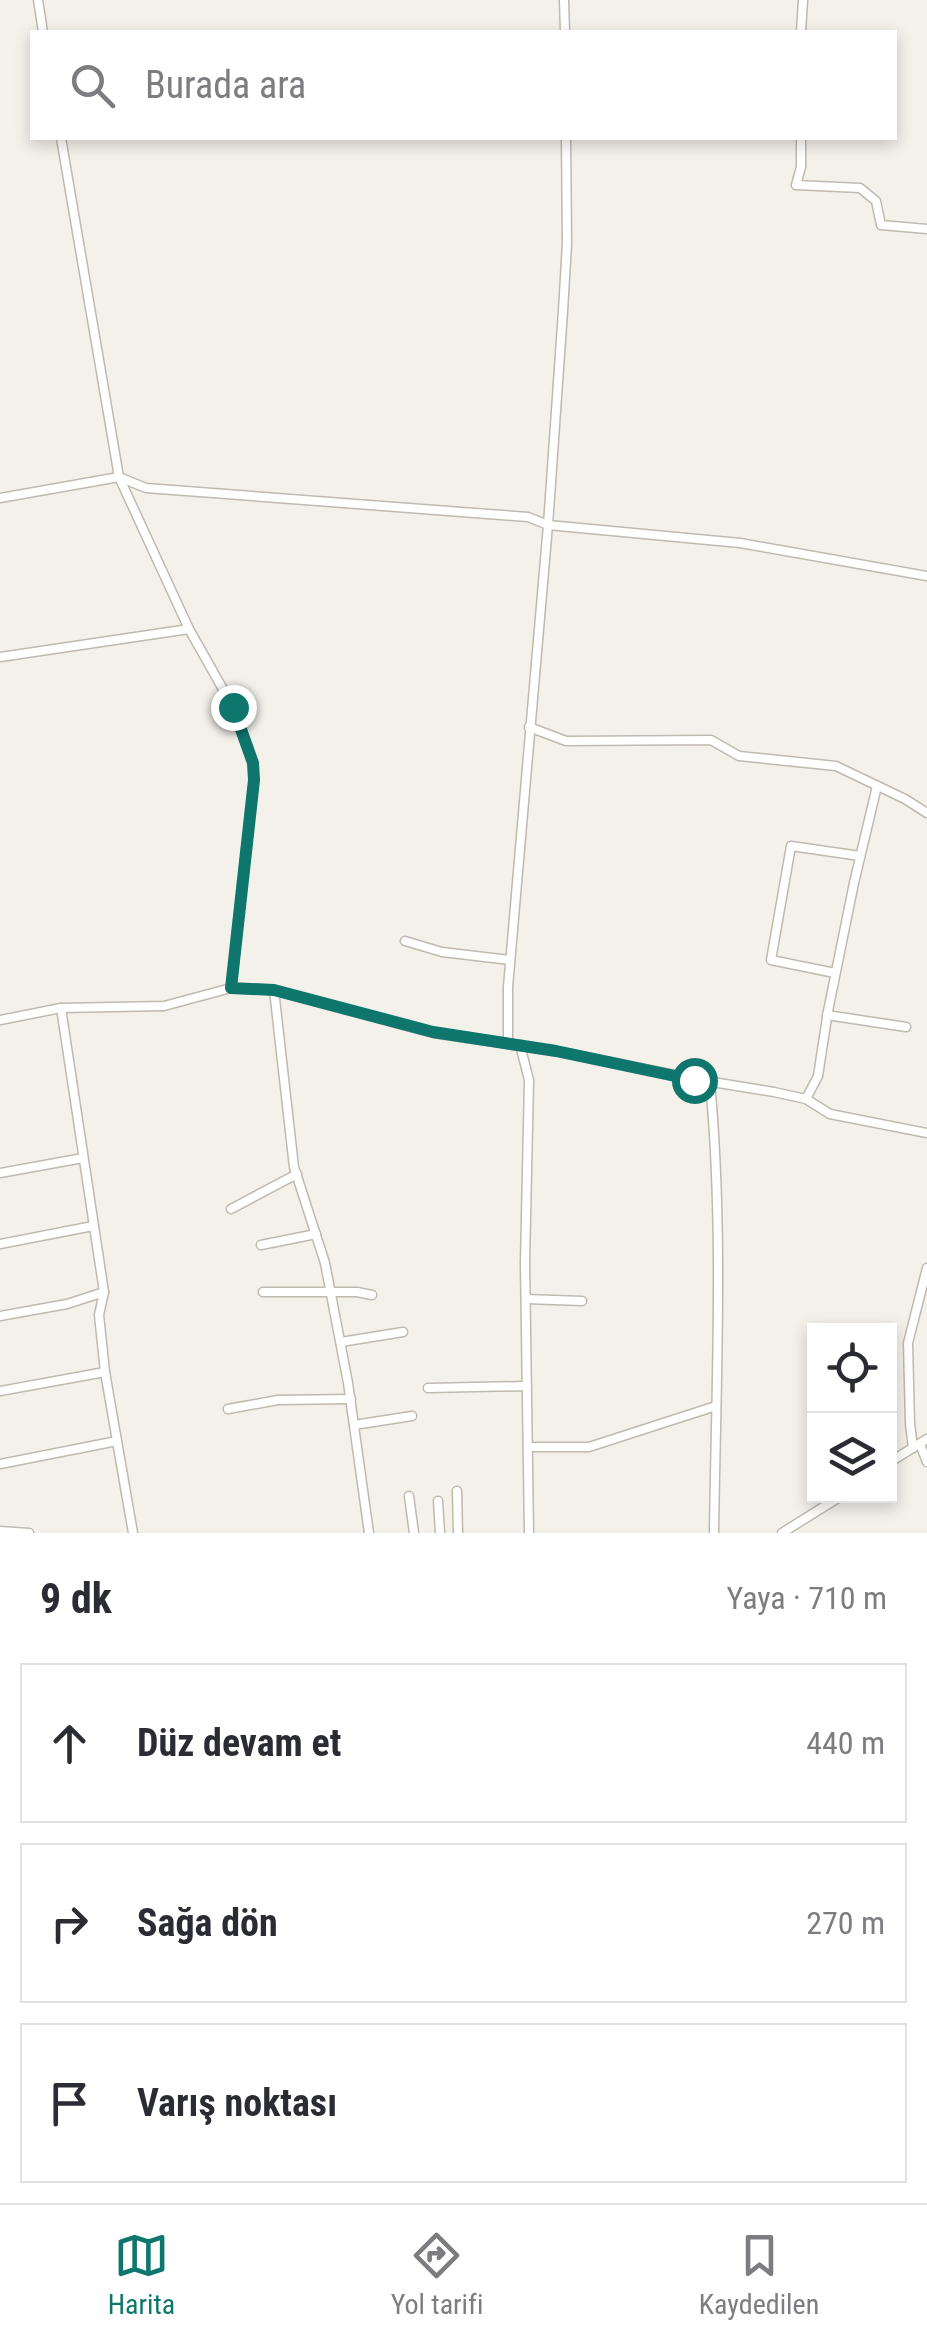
<!DOCTYPE html>
<html lang="tr">
<head>
<meta charset="utf-8">
<style>
	:root { --surface:#fff; --page:#f2f2f3; --text:#2b2b33; --muted:#7c7c81; --line:#e1e1e2; --accent:#0f766e }
	body { margin:0; font-family:"Roboto Condensed",sans-serif; background:var(--page); color:var(--text) }
	.controls { position:absolute; right:30px; bottom:30px; display:grid; overflow:hidden; border-radius:0px; box-shadow:0 5px 15px #0003 }
	.controls button { width:90px; height:90px; display:grid; place-items:center; padding:0; border:0; border-bottom:2px solid var(--line); background:var(--surface); color:var(--text); font:50px sans-serif }
	.stop { position:absolute; width:30px; height:30px; margin:-22px; border:8px solid #0f766e; border-radius:50%; background:#fff }
	.stop.end { background:#0f766e; border-color:#fff; box-shadow:0 2px 10px #0008 }
	.list { margin:0; padding:0; list-style:none }
	h2 { display:flex; justify-content:space-between; align-items:center; height:130px; margin:0; padding:0 40px; font-size:42px }
	h2 small { font-size:32px; font-weight:400; color:var(--muted) }
	.list li { display:grid; grid-template-columns:65px 1fr auto; gap:30px; align-items:center; box-sizing:border-box; height:160px; margin:0 20px 20px; padding:0 20px; border:2px solid var(--line); border-radius:0px }
	.list b { display:block; font-size:38px; white-space:nowrap }
	.list em { font-size:32px; font-style:normal; color:var(--muted) }
	.icon { flex:none; width:55px; height:55px; fill:none; stroke:currentColor; stroke-width:2; stroke-linecap:round; stroke-linejoin:round }
	.map { position:relative; flex:none; width:927px; height:1533px; overflow:hidden }
	.search { position:absolute; background:var(--surface); box-shadow:0 5px 15px #0003; left:30px; right:30px; top:30px; height:110px; display:flex; align-items:center; gap:25px; box-sizing:border-box; padding:0 35px; border-radius:0px; color:var(--muted); font-size:38px }
	.sheet { height:670px; background:var(--surface) }
	nav { display:flex; justify-content:space-around; align-items:center; box-sizing:border-box; height:140px; border-top:2px solid var(--line); background:var(--surface); font-size:28px; color:var(--muted) }
	nav a { display:grid; justify-items:center; gap:5px }
	nav .on { color:var(--accent) }
	.map>svg:first-child { display:block }
</style>
</head>
<body>
<div class="map">
<svg width="927" height="1533" viewBox="0 0 927 1533">
	<rect width="100%" height="100%" fill="#f4f1eb"/>
	<g fill="none" stroke-linecap="round" stroke-linejoin="round">
		<defs>
			<g id="minor">
				<path d="M38,0L43,32"/>
				<path d="M564,0L565,32"/>
				<path d="M801,32L803,0"/>
				<path d="M61,138L119,477L189,629L233,707L253,763L254,780L231,988"/>
				<path d="M801,138V167L796,185L860,188L876,201L881,225L927,229"/>
				<path d="M0,498L119,477L146,488L528,517L548,525L740,543L927,576"/>
				<path d="M0,657L189,629"/>
				<path d="M529,727L566,741L711,740L739,756L836,766L905,799L927,813"/>
				<path d="M405,941L442,952L510,960"/>
				<path d="M835,973L771,960L791,846L860,856"/>
				<path d="M274,990L294,1167L325,1263L348,1383L369,1533"/>
				<path d="M61,1008L104,1292L99,1315L105,1372L133,1533"/>
				<path d="M827,1015L906,1027"/>
				<path d="M0,1020L61,1008L164,1006L231,988L274,990L433,1033L556,1051L694,1079L774,1092L806,1099L830,1114L927,1133"/>
				<path d="M508,1044V987L548,525L563,311L567,243L566,138"/>
				<path d="M520,1045L529,1080L525,1263L529,1533"/>
				<path d="M710,1082C724,1232 716,1383 714,1533"/>
				<path d="M806,1099L818,1076L828,1011L854,883L877,786"/>
				<path d="M0,1173L83,1158"/>
				<path d="M231,1209L297,1174"/>
				<path d="M0,1244L93,1226"/>
				<path d="M261,1245L316,1234"/>
				<path d="M263,1292H357L372,1295"/>
				<path d="M526,1299L582,1301"/>
				<path d="M0,1316L67,1304L104,1292"/>
				<path d="M341,1342L403,1332"/>
				<path d="M428,1388L527,1386"/>
				<path d="M0,1391L105,1372"/>
				<path d="M228,1409L278,1400L351,1399"/>
				<path d="M354,1425L412,1416"/>
				<path d="M920,1444L927,1462"/>
				<path d="M528,1447H589L716,1406"/>
				<path d="M913,1448L910,1424L908,1343L927,1268"/>
				<path d="M890,1462L927,1439"/>
				<path d="M0,1464L117,1441"/>
				<path d="M457,1491L458,1533"/>
				<path d="M409,1496L414,1533"/>
				<path d="M438,1501L440,1533"/>
				<path d="M0,1531L29,1533"/>
				<path d="M782,1533L841,1496"/>
			</g>
		</defs>
		<!-- minor casing -->
		<use href="#minor" stroke="#c0b9ae" stroke-width="11"/>
		<!-- minor -->
		<use href="#minor" stroke="#fff" stroke-width="8"/>
	</g>
	<g fill="none" stroke-linecap="round" stroke-linejoin="round">
		<!-- route -->
		<path stroke="#0f766e" stroke-width="12" d="M233,707L253,763L254,780L231,988L274,990L433,1032L556,1051L694,1080"/>
	</g>
</svg>
<div class="controls">
<button><svg class="icon" aria-label="locate" viewBox="0 0 24 24"><circle cx="12" cy="12" r="6"/><path d="M12 2v4M12 18v4M2 12h4M18 12h4"/></svg></button>
<button><svg class="icon" aria-label="layers" viewBox="0 0 24 24"><path d="M12 4l9 5-9 5-9-5zM3 14l9 5 9-5"/></svg></button>
</div>
<div class="stop" style="left:694px;top:1080px"></div>
<div class="stop end" style="left:233px;top:707px"></div>
<div class="search"><svg class="icon" aria-label="search" viewBox="0 0 24 24"><circle cx="10" cy="10" r="6"/><path d="M15 15l6 6"/></svg>Burada ara</div>
</div>
<section class="sheet">
<h2>9 dk<small>Yaya · 710 m</small></h2>
<ul class="list">
<li><svg class="icon" aria-label="ahead" viewBox="0 0 24 24"><path d="M12 20V5M6 11l6-6 6 6"/></svg><div><b>Düz devam et</b></div><em>440 m</em></li>
<li><svg class="icon" aria-label="right" viewBox="0 0 24 24"><path d="M7 20v-9h11M14 6l5 5-5 5"/></svg><div><b>Sağa dön</b></div><em>270 m</em></li>
<li><svg class="icon" aria-label="arrive" viewBox="0 0 24 24"><path d="M6 21V4h12l-3 4 3 4H6"/></svg><div><b>Varış noktası</b></div></li>
</ul>
</section>
<nav>
<a class="on"><svg class="icon" aria-label="map" viewBox="0 0 24 24"><path d="M3 6l6-2 6 2 6-2v14l-6 2-6-2-6 2zM9 4v14M15 6v14"/></svg>Harita</a>
<a><svg class="icon" aria-label="directions" viewBox="0 0 24 24"><path d="M12 3l9 9-9 9-9-9zM9 14v-3h6M13 9l2 2-2 2"/></svg>Yol tarifi</a>
<a><svg class="icon" aria-label="saved" viewBox="0 0 24 24"><path d="M7 4h10v16l-5-4-5 4z"/></svg>Kaydedilen</a>
</nav>
</body>
</html>
